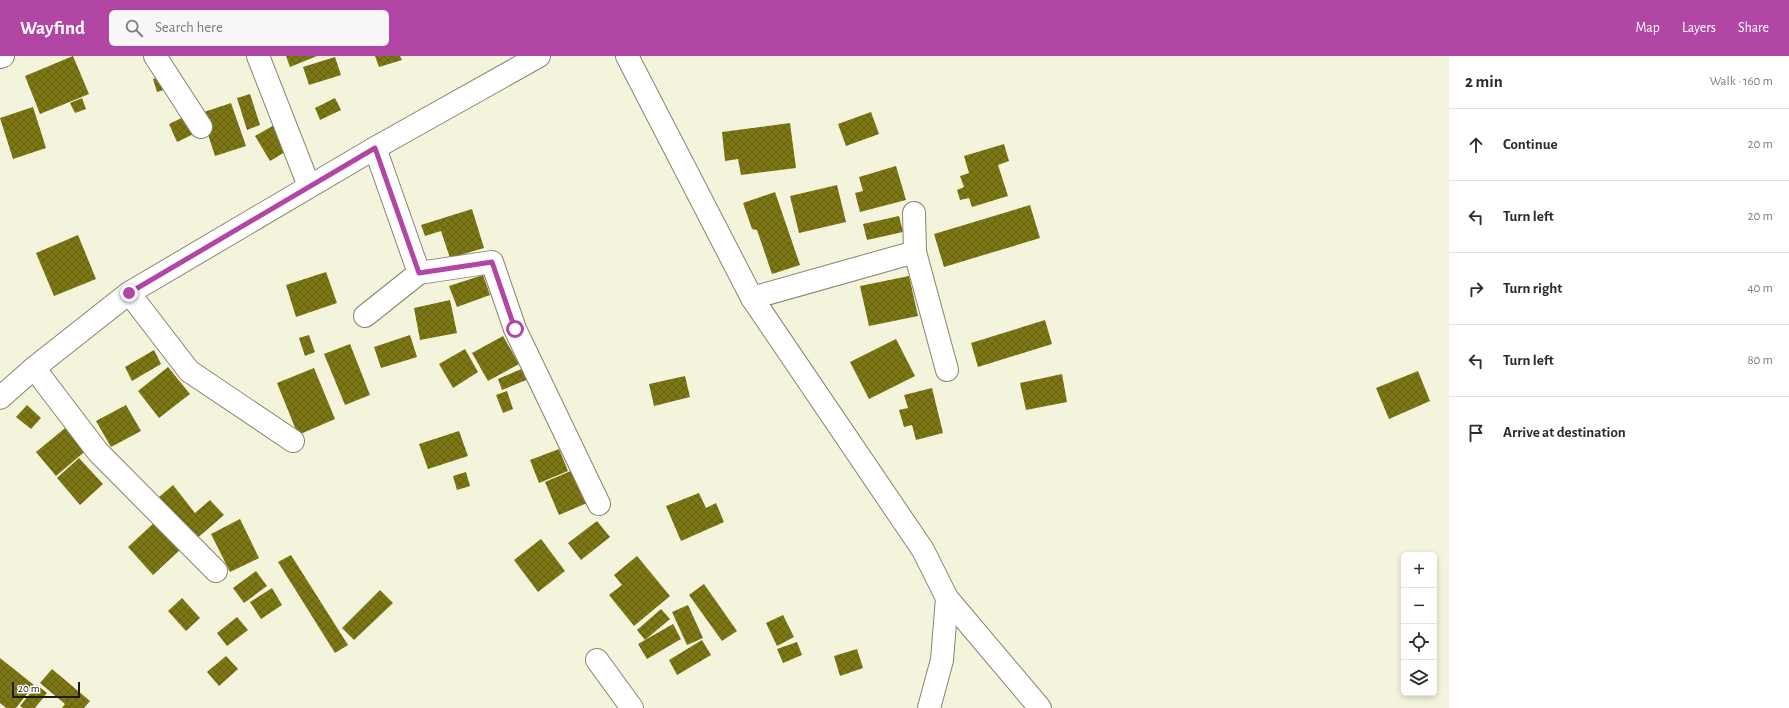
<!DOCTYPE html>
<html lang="en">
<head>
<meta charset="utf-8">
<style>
	:root { --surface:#fff; --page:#f7f7f7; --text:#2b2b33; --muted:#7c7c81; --line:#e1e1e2; --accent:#b246a5 }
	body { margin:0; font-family:"Alegreya Sans",sans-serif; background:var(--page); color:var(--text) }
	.controls { position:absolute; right:12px; bottom:12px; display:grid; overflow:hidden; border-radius:6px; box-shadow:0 2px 6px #0003 }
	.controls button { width:36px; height:36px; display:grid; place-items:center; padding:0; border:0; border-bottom:1px solid var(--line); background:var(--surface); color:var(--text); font:20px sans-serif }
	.scale { position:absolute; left:12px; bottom:10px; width:68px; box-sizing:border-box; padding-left:4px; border:2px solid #1c1b13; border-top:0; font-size:11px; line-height:14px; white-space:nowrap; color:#1c1b13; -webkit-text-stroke:3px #fff; paint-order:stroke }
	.stop { position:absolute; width:12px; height:12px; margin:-9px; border:3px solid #b246a5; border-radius:50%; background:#fff }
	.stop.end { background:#b246a5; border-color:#fff; box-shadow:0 1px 4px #0008 }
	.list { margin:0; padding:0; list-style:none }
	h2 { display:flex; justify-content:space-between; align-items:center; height:52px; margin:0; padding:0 16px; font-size:17px }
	h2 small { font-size:13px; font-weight:400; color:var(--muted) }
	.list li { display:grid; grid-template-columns:26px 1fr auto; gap:12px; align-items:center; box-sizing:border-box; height:72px; padding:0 16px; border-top:1px solid var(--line) }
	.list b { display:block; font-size:15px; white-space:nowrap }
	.list em { font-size:13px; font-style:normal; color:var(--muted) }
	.icon { flex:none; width:22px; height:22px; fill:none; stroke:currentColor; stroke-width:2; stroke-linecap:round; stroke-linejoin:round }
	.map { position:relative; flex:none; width:1449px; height:652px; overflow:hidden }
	header { display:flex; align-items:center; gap:24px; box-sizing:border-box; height:56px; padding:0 20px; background:var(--accent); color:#fff }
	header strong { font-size:19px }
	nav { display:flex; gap:22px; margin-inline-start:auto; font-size:14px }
	.search { width:280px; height:36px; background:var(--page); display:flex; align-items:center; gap:10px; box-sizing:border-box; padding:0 14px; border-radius:6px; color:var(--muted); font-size:15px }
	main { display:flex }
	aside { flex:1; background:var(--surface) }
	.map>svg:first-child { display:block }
</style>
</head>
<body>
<header>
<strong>Wayfind</strong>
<div class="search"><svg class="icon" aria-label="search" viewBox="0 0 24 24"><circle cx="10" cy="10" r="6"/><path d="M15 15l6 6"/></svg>Search here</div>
<nav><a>Map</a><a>Layers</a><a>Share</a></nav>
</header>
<main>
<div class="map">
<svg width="1449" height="652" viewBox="0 0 1449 652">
	<defs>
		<pattern id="building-cross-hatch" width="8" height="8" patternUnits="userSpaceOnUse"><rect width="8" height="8" fill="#7c7714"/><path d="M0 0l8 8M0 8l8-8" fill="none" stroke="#656111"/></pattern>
	</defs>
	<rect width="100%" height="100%" fill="#f4f4dc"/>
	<!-- building -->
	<g fill="url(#building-cross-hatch)">
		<path d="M73,0L89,38L40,58L25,20Z"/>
		<path d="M286,0H317L290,11Z"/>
		<path d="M375,0H400L402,4L379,11Z"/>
		<path d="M335,1L341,19L309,29L303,11Z"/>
		<path d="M165,19L170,32L157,36L153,23Z"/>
		<path d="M250,38L260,69L247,74L237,42Z"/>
		<path d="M82,42L86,53L75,57L70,47Z"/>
		<path d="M335,42L341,54L320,64L315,52Z"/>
		<path d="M231,47L246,90L215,100L201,57Z"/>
		<path d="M33,51L46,92L13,103L0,62Z"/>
		<path d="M871,56L879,78L846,90L838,68Z"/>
		<path d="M192,57L200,75L177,86L169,68Z"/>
		<path d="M790,67L796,112L741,119L738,103L725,105L722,76Z"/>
		<path d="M276,68L290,93L270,105L255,80Z"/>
		<path d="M1004,88L1009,105L998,109L1008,140L972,151L969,142L960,144L957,134L964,131L960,120L969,117L964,100Z"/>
		<path d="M896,110L906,144L860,156L855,137L863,135L859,121Z"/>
		<path d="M837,129L846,166L799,177L790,140Z"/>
		<path d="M775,136L800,209L772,218L757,174L752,173L743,147Z"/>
		<path d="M1030,149L1040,182L944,211L934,178Z"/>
		<path d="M472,153L484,192L450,202L441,175L425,180L421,169Z"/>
		<path d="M899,160L903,176L867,184L863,168Z"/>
		<path d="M78,179L96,223L54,240L36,197Z"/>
		<path d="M326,216L337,247L296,261L286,229Z"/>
		<path d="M483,219L490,239L457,251L449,230Z"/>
		<path d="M909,220L918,260L869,270L860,230Z"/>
		<path d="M450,244L457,277L420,284L414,252Z"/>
		<path d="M1045,264L1052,288L978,311L971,287Z"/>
		<path d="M309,279L315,296L305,300L299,282Z"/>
		<path d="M410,279L417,301L381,312L374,291Z"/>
		<path d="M503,280L519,308L488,325L472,297Z"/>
		<path d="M896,283L915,320L869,343L850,306Z"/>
		<path d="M350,288L370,339L345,349L324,298Z"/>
		<path d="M465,293L478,316L453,332L439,308Z"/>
		<path d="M154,294L161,308L132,325L125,311Z"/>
		<path d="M168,311L190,338L159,362L138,335Z"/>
		<path d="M526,311L531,322L502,334L498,323Z"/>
		<path d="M314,312L335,363L298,379L277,327Z"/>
		<path d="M1418,315L1430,345L1389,363L1376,332Z"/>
		<path d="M1062,318L1067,346L1026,354L1020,327Z"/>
		<path d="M685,320L690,341L654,350L649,328Z"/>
		<path d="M932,332L943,377L916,384L912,369L904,371L899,354L908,352L904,339Z"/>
		<path d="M507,335L513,353L503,357L496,339Z"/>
		<path d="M27,349L41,362L31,373L16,361Z"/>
		<path d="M126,349L141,375L111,391L96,365Z"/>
		<path d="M70,368L89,392L56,420L36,396Z"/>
		<path d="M459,375L468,400L428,413L419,388Z"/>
		<path d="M559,393L568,415L539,427L530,404Z"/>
		<path d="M79,402L103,428L80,449L57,422Z"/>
		<path d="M573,414L587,447L559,459L545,426Z"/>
		<path d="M466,416L470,430L457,434L453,420Z"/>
		<path d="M173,429L195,457L210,444L224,459L195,484L159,441Z"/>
		<path d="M699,437L706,452L716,447L724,466L681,485L666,450Z"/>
		<path d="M240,463L259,502L230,516L211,478Z"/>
		<path d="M157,464L182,492L153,519L128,491Z"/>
		<path d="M597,465L610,481L581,504L568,487Z"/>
		<path d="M541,483L565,515L538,536L514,504Z"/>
		<path d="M291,499L348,589L335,597L278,506Z"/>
		<path d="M637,500L670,540L634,570L609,539L622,529L614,519Z"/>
		<path d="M256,515L267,530L244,547L233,532Z"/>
		<path d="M704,528L737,575L722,585L689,539Z"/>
		<path d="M272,532L282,549L261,563L250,546Z"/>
		<path d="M380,534L393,547L354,584L342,572Z"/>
		<path d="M182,542L200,562L186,575L168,555Z"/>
		<path d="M688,549L703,582L687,589L672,556Z"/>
		<path d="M661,553L670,563L645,584L637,574Z"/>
		<path d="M783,559L794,581L777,590L766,567Z"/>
		<path d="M237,561L248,574L227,590L217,577Z"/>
		<path d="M673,568L681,583L647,603L638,588Z"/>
		<path d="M702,584L711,599L677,619L669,604Z"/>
		<path d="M797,586L802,599L783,607L777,593Z"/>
		<path d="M857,593L863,612L840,620L834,600Z"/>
		<path d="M226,600L238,613L219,630L207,616Z"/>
		<path d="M0,602L34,629L16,652H6L0,647Z"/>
		<path d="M52,613L90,645L84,652H62L65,648L40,627Z"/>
		<path d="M37,629L47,637L35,652H23L20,650Z"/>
	</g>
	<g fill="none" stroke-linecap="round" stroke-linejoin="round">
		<defs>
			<g id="minor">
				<path d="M155,0L201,71"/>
				<path d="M258,0L309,130"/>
				<path d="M627,0L752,242L923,494L947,542L942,604L929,652"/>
				<path d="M0,1L3,0"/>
				<path d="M375,92L419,217"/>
				<path d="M914,157L915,196L947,314"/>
				<path d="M129,237L189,315L293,385"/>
				<path d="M752,242L915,196"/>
				<path d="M365,260L419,217L492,206L515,273L599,448"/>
				<path d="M34,312L98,396L216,515"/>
				<path d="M0,342L34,312L129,237L375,92L539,0"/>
				<path d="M947,542L1040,652"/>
				<path d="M597,604L632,652"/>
			</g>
		</defs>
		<!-- minor casing -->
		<use href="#minor" stroke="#868570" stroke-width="24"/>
		<!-- minor -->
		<use href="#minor" stroke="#fff" stroke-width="22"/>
	</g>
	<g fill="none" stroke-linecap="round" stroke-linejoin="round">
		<!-- route -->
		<path stroke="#b246a5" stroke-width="5" d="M129,237L375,92L419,217L492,206L515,273"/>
	</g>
</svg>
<div class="controls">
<button>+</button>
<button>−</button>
<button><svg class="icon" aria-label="locate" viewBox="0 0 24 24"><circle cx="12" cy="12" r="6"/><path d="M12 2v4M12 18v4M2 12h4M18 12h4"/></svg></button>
<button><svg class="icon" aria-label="layers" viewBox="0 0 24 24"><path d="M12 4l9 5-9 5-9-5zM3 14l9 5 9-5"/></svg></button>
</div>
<div class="scale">20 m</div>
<div class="stop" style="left:515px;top:273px"></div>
<div class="stop end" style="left:129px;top:237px"></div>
</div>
<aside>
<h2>2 min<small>Walk · 160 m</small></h2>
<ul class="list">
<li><svg class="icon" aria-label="ahead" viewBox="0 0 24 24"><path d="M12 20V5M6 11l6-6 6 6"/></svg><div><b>Continue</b></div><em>20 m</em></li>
<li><svg class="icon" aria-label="left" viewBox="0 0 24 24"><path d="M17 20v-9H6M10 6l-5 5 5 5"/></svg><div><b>Turn left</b></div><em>20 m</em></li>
<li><svg class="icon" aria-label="right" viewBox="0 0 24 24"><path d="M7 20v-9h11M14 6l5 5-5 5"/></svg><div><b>Turn right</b></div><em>40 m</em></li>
<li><svg class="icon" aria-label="left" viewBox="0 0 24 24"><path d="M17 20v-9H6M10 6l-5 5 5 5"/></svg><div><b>Turn left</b></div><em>80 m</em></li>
<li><svg class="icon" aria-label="arrive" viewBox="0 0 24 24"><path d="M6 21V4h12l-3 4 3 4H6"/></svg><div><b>Arrive at destination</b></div></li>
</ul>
</aside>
</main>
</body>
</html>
